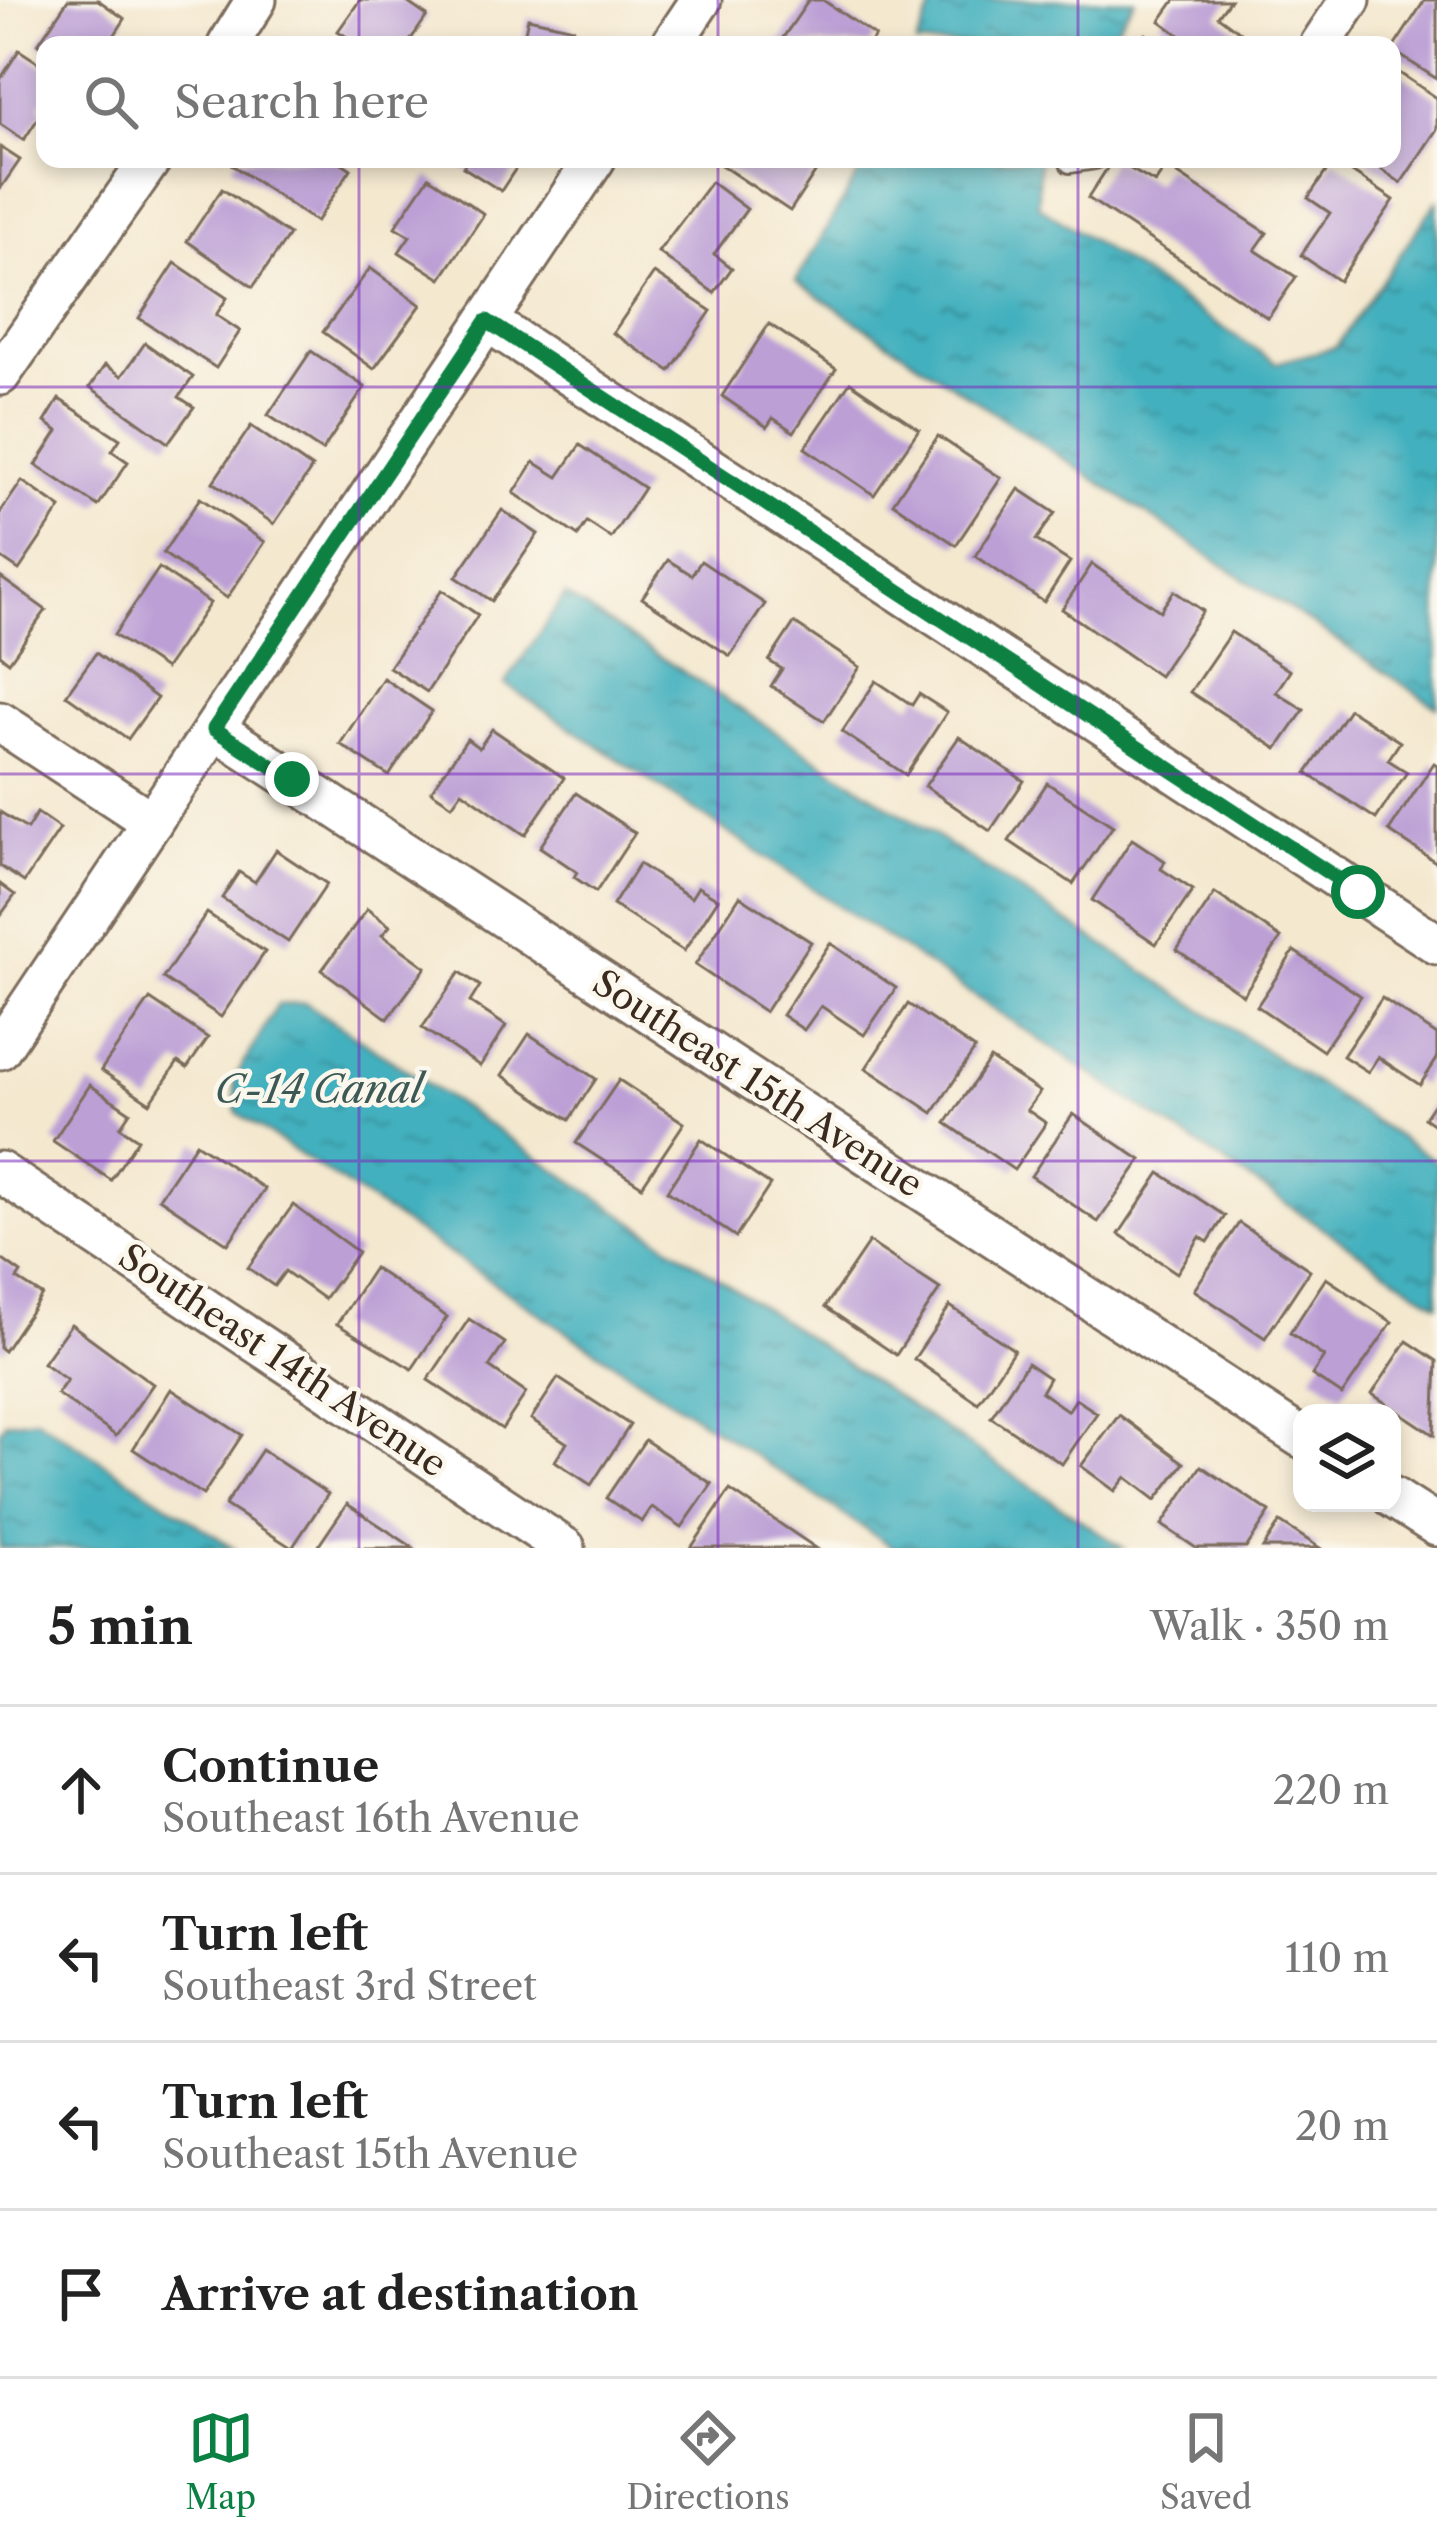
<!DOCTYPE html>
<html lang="en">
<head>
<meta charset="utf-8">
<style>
	:root { --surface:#fff; --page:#f2f2f2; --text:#222; --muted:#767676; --line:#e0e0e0; --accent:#0b8043 }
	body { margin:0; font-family:"Libre Caslon Text",serif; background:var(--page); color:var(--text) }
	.controls { position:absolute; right:36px; bottom:36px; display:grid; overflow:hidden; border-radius:24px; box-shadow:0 6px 18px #0003 }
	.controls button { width:108px; height:108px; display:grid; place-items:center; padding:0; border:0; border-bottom:3px solid var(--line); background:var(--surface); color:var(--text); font:60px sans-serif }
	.stop { position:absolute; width:36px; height:36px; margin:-27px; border:9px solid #0b8043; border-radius:50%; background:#fff }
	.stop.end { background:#0b8043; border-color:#fff; box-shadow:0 3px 12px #0008 }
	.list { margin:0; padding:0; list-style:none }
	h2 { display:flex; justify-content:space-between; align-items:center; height:156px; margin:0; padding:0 48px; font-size:51px }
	h2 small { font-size:39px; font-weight:400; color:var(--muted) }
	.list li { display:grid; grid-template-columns:78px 1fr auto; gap:36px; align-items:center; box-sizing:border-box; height:168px; padding:0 48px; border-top:3px solid var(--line) }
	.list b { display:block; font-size:45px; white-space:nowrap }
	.list p { margin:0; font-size:39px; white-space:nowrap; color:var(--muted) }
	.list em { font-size:39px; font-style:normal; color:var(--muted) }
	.icon { flex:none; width:66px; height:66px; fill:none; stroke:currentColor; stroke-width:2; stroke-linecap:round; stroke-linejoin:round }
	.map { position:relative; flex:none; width:1437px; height:1548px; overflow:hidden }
	.search { position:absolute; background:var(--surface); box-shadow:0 6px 18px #0003; left:36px; right:36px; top:36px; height:132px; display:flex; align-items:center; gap:30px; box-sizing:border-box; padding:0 42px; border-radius:24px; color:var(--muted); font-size:45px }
	.sheet { height:828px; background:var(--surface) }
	nav { display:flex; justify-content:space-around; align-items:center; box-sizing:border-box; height:168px; border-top:3px solid var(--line); background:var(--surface); font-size:33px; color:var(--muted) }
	nav a { display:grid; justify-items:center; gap:6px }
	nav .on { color:var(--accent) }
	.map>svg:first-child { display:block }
</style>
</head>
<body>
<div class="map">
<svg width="1437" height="1548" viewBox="0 0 1437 1548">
	<defs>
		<pattern id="water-ripples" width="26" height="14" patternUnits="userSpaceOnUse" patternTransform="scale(3)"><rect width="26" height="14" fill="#42b0be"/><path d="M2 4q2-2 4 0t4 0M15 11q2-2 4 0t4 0" fill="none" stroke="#388f9a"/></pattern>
	</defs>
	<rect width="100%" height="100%" fill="#fbf7ec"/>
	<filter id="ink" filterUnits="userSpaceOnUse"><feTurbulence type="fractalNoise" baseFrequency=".00833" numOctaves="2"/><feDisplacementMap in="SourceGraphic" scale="24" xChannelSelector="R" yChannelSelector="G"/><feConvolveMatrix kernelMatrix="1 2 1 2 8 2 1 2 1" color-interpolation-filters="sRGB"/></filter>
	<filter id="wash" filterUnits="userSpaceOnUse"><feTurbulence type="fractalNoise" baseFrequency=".004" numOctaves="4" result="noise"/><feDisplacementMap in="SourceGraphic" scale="48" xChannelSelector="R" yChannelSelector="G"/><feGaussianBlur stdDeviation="2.7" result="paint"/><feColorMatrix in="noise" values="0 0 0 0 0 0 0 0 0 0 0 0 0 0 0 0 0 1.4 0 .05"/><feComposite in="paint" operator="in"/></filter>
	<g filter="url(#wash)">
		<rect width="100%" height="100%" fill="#f4e8cf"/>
		<!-- water -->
		<g fill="url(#water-ripples)" stroke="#3e6d6e" stroke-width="3">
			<path d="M935,0H1135L1105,45H916Z"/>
			<path d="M867,159H1039L1038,205L1276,363L1336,347L1437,201V707L796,281Z"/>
			<path d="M565,595L1437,1162V1304L505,684Z"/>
			<path d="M306,1003L1123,1548H894L237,1113L234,1080L278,1004Z"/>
			<path d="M36,1418L234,1548H0V1430L6,1422Z"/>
		</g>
		<g id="blocks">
			<!-- building -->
			<g fill="#bb9fd5">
				<path d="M68,0H98L125,19L108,45H45V49L38,44Z"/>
				<path d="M360,0H404L427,16L407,45H359L338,31Z"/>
				<path d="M809,0H823L875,36L869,45H778Z"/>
				<path d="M1175,0H1230L1218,16L1240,32L1230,45H1193L1160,21Z"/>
				<path d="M1425,0H1437V79L1392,50Z"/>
				<path d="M528,18L573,28L569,45H522Z"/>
				<path d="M1146,34L1163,45H1138Z"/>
				<path d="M19,50L45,67V97L39,106L44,109L24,140L0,124V80Z"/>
				<path d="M1392,68L1437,98V129L1401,183L1366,159H1392Z"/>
				<path d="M0,147L20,160L0,189Z"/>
				<path d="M236,159H336L351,169L316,222L232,165Z"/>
				<path d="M468,159H522L501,191L463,167Z"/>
				<path d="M725,159H824L790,211L721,165Z"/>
				<path d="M1113,159L1155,183L1166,166L1267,233L1255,250L1296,277L1268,318L1088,198Z"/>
				<path d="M1334,160L1394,200L1339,281L1301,255L1330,213L1308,198Z"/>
				<path d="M429,177L484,214L441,279L399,252L410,236L395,227Z"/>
				<path d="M711,182L747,209L714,254L732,268L714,293L658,252Z"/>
				<path d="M222,189L289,235L253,287L187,241Z"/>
				<path d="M175,263L227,298L216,315L240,331L216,368L139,318Z"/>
				<path d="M370,268L421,305L374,369L323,332Z"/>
				<path d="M654,273L711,311L670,371L613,333Z"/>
				<path d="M769,324L836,369L794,432L773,418L767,427L722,396Z"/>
				<path d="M145,343L193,377L179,397L194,407L168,443L90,387L105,365L122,376Z"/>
				<path d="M311,351L365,387L322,451L268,415Z"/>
				<path d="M850,382L919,429L874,495L805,448Z"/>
				<path d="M59,399L120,439L112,451L128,462L98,506L36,465L58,431L45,422Z"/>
				<path d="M251,426L312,468L274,524L213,482Z"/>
				<path d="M938,436L1001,478L956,545L893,503Z"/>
				<path d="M580,445L644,488L611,538L587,522L578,536L514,493L534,462L558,477Z"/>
				<path d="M22,481L61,508L19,570L0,557V513Z"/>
				<path d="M1019,489L1055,513L1036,540L1070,562L1044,602L975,556Z"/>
				<path d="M200,498L265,542L227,598L163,553Z"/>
				<path d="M502,510L538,534L492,601L456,577Z"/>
				<path d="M668,560L692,575L701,561L765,604L730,656L642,598Z"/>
				<path d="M1092,564L1160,611L1174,591L1203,611L1159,676L1062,609Z"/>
				<path d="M159,568L210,603L165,669L114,635Z"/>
				<path d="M0,577L46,610L9,662L0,655Z"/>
				<path d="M442,590L478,615L427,692L389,667Z"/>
				<path d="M794,623L860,667L824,721L771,686L782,669L769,661Z"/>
				<path d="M1231,632L1290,671L1276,692L1304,710L1277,749L1190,692Z"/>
				<path d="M96,653L157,698L128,739L66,695Z"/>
				<path d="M383,678L432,711L389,776L340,744Z"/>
				<path d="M876,681L912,705L919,694L947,712L906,775L842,732Z"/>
				<path d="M1349,709L1400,742L1388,760L1407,772L1376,819L1307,773Z"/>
				<path d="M492,729L564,778L525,835L462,791L452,805L431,791L467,739L479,748Z"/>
				<path d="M959,737L1024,781L990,831L925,786Z"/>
				<path d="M1434,763L1437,765V863L1389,831Z"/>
				<path d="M1047,783L1113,826L1073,884L1009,841Z"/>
				<path d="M576,793L635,833L596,892L574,877L577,872L540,847Z"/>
				<path d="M0,812L27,829L37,813L60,829L24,882L0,866Z"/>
				<path d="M1132,839L1165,861L1161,869L1193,890L1156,944L1092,900Z"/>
				<path d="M276,850L327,884L288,942L222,898L239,872L255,882Z"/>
				<path d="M639,864L691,898L698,887L718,899L684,951L613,905Z"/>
				<path d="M0,884L15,895L0,916Z"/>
				<path d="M1215,893L1281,938L1243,995L1177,950Z"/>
				<path d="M740,896L811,942L765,1012L695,965Z"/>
				<path d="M367,909L390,926L382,935L426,967L388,1019L322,970Z"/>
				<path d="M207,913L265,952L221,1017L163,978Z"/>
				<path d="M830,943L896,988L864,1035L821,1006L804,1030L782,1015Z"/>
				<path d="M1294,951L1361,996L1323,1051L1257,1006Z"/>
				<path d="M460,972L480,986L470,1002L506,1026L480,1066L422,1028Z"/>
				<path d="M1382,998L1437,1035V1059L1420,1085L1378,1057L1368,1072L1343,1056Z"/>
				<path d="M150,999L208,1038L187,1068L178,1062L150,1103L101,1070Z"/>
				<path d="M908,1004L975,1049L933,1113L866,1068Z"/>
				<path d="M529,1034L596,1079L569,1120L502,1075Z"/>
				<path d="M990,1059L1040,1092L1027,1110L1046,1123L1014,1170L946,1123Z"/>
				<path d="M619,1080L684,1123L642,1186L576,1143Z"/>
				<path d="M90,1085L130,1112L120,1127L138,1139L111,1180L53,1141Z"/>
				<path d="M1437,1099V1127L1424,1118Z"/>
				<path d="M1073,1114L1141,1160L1098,1222L1031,1176Z"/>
				<path d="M701,1139L770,1185L736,1237L667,1191Z"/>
				<path d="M196,1143L265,1189L228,1244L159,1198Z"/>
				<path d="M1160,1173L1225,1216L1208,1242L1200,1237L1177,1273L1119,1234Z"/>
				<path d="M293,1205L358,1252L324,1299L285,1271L274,1286L248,1268Z"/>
				<path d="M1239,1223L1310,1270L1265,1338L1194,1290Z"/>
				<path d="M869,1242L940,1289L896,1355L825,1307Z"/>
				<path d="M0,1258L21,1273L17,1279L42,1295L4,1351L0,1348Z"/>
				<path d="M374,1268L447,1317L412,1369L337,1324Z"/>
				<path d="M1326,1278L1392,1322L1342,1395L1312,1375L1324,1357L1290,1333Z"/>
				<path d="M950,1306L1014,1350L978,1403L914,1359Z"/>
				<path d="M469,1319L505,1343L489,1367L526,1393L502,1429L428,1380Z"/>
				<path d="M71,1324L153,1384L116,1436L57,1394L67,1380L43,1363Z"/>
				<path d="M1407,1341L1437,1361L1434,1435L1372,1394Z"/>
				<path d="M1027,1363L1049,1378L1041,1392L1068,1411L1076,1399L1097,1413L1062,1464L991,1417Z"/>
				<path d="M558,1378L630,1425L591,1485L555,1461L567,1443L531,1419Z"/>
				<path d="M171,1389L242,1435L203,1495L133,1449Z"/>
				<path d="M1119,1415L1184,1463L1156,1500L1126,1477L1115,1491L1081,1466Z"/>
				<path d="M645,1440L712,1484L682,1527L652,1507L642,1522L606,1498Z"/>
				<path d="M262,1450L328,1494L292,1548L225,1505Z"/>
				<path d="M1201,1466L1270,1512L1246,1548H1196L1162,1525Z"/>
				<path d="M730,1490L816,1548H691Z"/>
				<path d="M347,1504L414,1548H317Z"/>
				<path d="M1280,1522L1320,1548H1263Z"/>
			</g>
		</g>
	</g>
	<g filter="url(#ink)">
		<use href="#blocks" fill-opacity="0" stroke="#7c6c5c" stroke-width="3"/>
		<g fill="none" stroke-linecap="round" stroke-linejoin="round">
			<defs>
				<path id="service" d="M1070,163L1095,159"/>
				<g id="minor">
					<path d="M228,45L256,0"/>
					<path d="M671,45L701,0"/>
					<path d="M1320,45L1350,0"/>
					<path d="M487,321L1437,944"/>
					<path d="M0,375L151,159"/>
					<path d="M0,722L152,822"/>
					<path d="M215,729L1302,1438"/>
					<path d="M0,1049L595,159"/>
					<path d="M0,1172L565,1548"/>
					<path d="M1392,1497L1437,1526"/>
				</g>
			</defs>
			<!-- service casing -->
			<use href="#service" stroke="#7c6c5c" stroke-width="24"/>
			<!-- minor casing -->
			<use href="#minor" stroke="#7c6c5c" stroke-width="45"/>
			<!-- service -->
			<use href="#service" stroke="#fff" stroke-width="18"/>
			<!-- minor -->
			<use href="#minor" stroke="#fff" stroke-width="39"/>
		</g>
	</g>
	<g fill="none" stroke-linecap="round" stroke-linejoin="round" filter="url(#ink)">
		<!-- route -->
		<path stroke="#0b8043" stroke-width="15" d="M292,779L214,729L487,321L1358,892"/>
	</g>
	<!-- grid -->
	<path fill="none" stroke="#7b2cbf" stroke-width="3" stroke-opacity="0.55" d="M359,0V45M718,0V45M1078,0V45M359,159V1548M718,159V1548M1078,159V1548M0,387H1437M0,774H1437M0,1161H1437"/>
	<g text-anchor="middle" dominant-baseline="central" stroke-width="9" stroke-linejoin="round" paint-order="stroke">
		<!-- street labels -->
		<g font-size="36" fill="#3b2a1e" stroke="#fbf7ec">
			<text transform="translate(758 1083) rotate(33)">Southeast 15th Avenue</text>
			<text transform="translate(283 1360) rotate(34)">Southeast 14th Avenue</text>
		</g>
		<!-- water labels -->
		<g font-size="39" font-style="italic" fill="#3d5956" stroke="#fbf7ec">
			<text x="319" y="1089">C-14 Canal</text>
		</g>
	</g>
</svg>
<div class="controls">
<button><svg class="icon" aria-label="layers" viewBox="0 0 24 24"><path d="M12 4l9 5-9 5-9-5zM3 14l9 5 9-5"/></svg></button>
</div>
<div class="stop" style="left:1358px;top:892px"></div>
<div class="stop end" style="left:292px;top:779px"></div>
<div class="search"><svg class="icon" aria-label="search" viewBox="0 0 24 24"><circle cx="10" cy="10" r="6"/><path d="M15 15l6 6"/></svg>Search here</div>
</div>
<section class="sheet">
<h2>5 min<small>Walk · 350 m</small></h2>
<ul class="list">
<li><svg class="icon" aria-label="ahead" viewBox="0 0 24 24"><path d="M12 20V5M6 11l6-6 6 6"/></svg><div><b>Continue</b><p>Southeast 16th Avenue</p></div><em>220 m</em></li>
<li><svg class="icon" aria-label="left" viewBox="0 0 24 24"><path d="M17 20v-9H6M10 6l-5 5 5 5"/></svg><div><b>Turn left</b><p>Southeast 3rd Street</p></div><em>110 m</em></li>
<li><svg class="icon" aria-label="left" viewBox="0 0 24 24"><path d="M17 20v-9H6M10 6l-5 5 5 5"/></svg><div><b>Turn left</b><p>Southeast 15th Avenue</p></div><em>20 m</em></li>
<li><svg class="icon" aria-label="arrive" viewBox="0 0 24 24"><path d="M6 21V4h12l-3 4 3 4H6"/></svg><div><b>Arrive at destination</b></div></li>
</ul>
</section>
<nav>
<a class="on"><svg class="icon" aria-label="map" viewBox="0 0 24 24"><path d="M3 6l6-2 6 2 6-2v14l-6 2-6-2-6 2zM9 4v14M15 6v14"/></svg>Map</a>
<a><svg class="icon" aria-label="directions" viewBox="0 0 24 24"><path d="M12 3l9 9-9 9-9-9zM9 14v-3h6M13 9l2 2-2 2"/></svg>Directions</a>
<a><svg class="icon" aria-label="saved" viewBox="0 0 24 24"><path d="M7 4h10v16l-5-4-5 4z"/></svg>Saved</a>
</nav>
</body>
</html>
